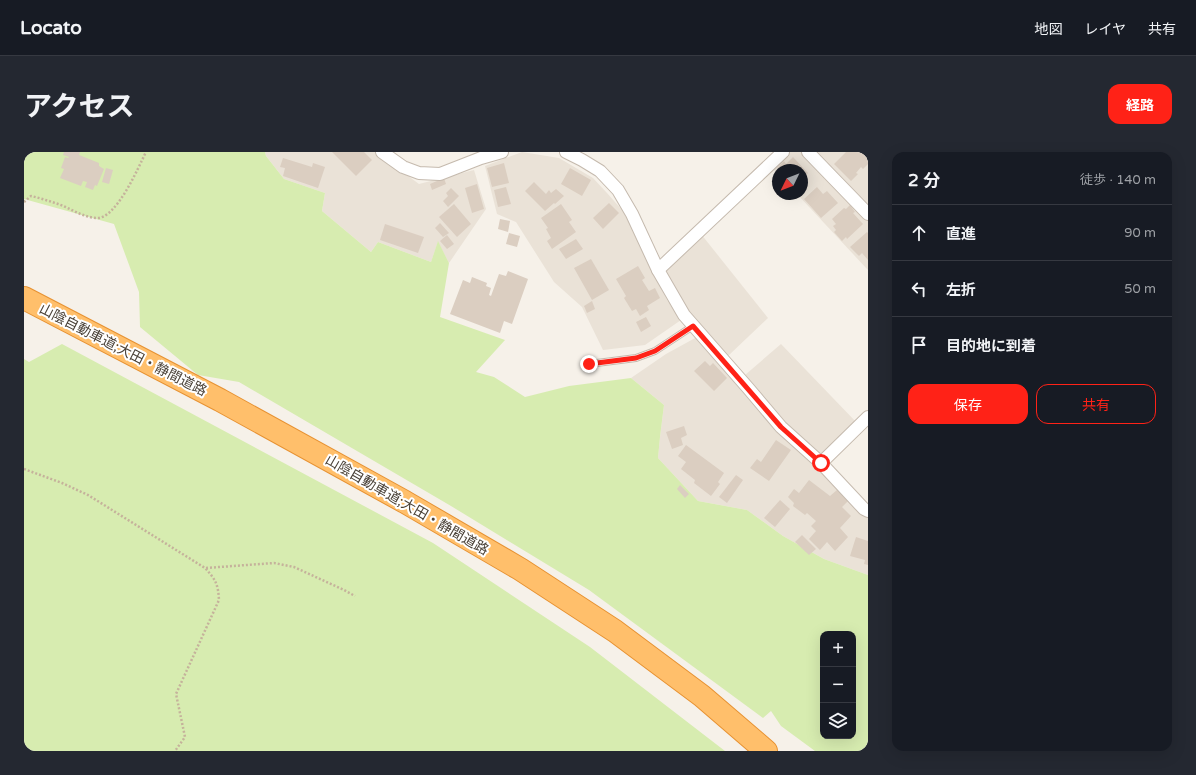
<!DOCTYPE html>
<html lang="ja">
<head>
<meta charset="utf-8">
<style>
	:root { --surface:#171b24; --page:#242831; --text:#f1f3f6; --muted:#9ea1a6; --line:#363941; --accent:#ff2217 }
	body { margin:0; font-family:"Varela Round","Noto Sans JP",sans-serif; background:var(--page); color:var(--text) }
	.controls { position:absolute; right:12px; bottom:12px; display:grid; overflow:hidden; border-radius:8px; box-shadow:0 4px 16px #0002 }
	.controls button { width:36px; height:36px; display:grid; place-items:center; padding:0; border:0; border-bottom:1px solid var(--line); background:var(--surface); color:var(--text); font:20px sans-serif }
	.compass { position:absolute; left:748px; top:12px; width:36px; height:36px; border-radius:50%; background:var(--surface); box-shadow:0 4px 16px #0002; rotate:227deg }
	.stop { position:absolute; width:12px; height:12px; margin:-9px; border:3px solid #ff2217; border-radius:50%; background:#fff }
	.stop.end { background:#ff2217; border-color:#fff; box-shadow:0 1px 4px #0008 }
	.list { margin:0; padding:0; list-style:none }
	h2 { display:flex; justify-content:space-between; align-items:center; height:52px; margin:0; padding:0 16px; font-size:17px }
	h2 small { font-size:13px; font-weight:400; color:var(--muted) }
	.list li { display:grid; grid-template-columns:26px 1fr auto; gap:12px; align-items:center; box-sizing:border-box; height:56px; padding:0 16px; border-top:1px solid var(--line) }
	.list b { display:block; font-size:15px; white-space:nowrap }
	.list em { font-size:13px; font-style:normal; color:var(--muted) }
	.actions { display:flex; gap:8px; padding:12px 16px }
	.actions a { flex:1; padding:9px 0; border:1px solid var(--accent); border-radius:12px; text-align:center; font-size:14px; color:var(--accent) }
	.actions .main { background:var(--accent); color:#fff }
	.icon { flex:none; width:22px; height:22px; fill:none; stroke:currentColor; stroke-width:2; stroke-linecap:round; stroke-linejoin:round }
	.map { position:relative; flex:none; width:844px; height:599px; overflow:hidden; border-radius:12px }
	header { display:flex; align-items:center; gap:24px; box-sizing:border-box; height:56px; padding:0 20px; background:var(--surface); border-bottom:1px solid var(--line) }
	header strong { font-size:19px }
	nav { display:flex; gap:22px; margin-inline-start:auto; font-size:14px }
	.intro { display:flex; align-items:center; justify-content:space-between; box-sizing:border-box; height:96px; padding:0 24px }
	h1 { margin:0; font-size:28px }
	.button { padding:10px 18px; border-radius:12px; background:var(--accent); color:#fff; font-size:14px; font-weight:700 }
	main { display:flex; gap:24px; padding:0 24px }
	aside { flex:1; background:var(--surface); border-radius:12px; box-shadow:0 4px 16px #0002 }
	.map>svg:first-child { display:block }
</style>
</head>
<body>
<header>
<strong>Locato</strong>
<nav><a>地図</a><a>レイヤ</a><a>共有</a></nav>
</header>
<div class="intro"><h1>アクセス</h1><a class="button">経路</a></div>
<main>
<div class="map">
<svg width="844" height="599" viewBox="0 0 844 599">
	<rect width="100%" height="100%" fill="#f6f1e9"/>
	<!-- residential -->
	<g fill="#eae2d7">
		<path d="M241,0H352L395,32L450,18L462,57L425,111L414,90L407,110L354,90L347,100L298,59L301,41L260,27L242,4Z"/>
		<path d="M498,0L535,6L569,26L583,41L599,59L643,148L657,168L621,193L579,198L558,155L530,130L492,70L473,62L461,14Z"/>
		<path d="M765,0H779L844,68V118L773,42H778V18H754V22L748,16Z"/>
		<path d="M794,0H844V53Z"/>
		<path d="M677,82L744,166L704,204L670,169L640,118Z"/>
		<path d="M673,185L707,221L750,277L802,324L839,364L844,366V423L800,407L759,384L723,358L674,349L634,306L636,285L640,253L607,226L642,202Z"/>
		<path d="M757,192L833,271L797,306L755,269L735,239L721,223Z"/>
	</g>
	<!-- green -->
	<g fill="#d7ecb0" fill-rule="evenodd">
		<path d="M0,0H241L242,4L260,27L301,41L298,59L347,100L354,90L407,110L414,89L425,111L416,165L481,188L452,220L470,225L501,245L545,234L607,226L640,253L636,285L634,306L674,349L723,358L759,384L800,407L844,423V599H791L757,574L747,559L739,566L565,438L427,354L215,230L174,223L116,175L115,140L90,72L0,47ZM799,482H829V584H799Z"/>
		<path d="M38,192L409,391L566,495L701,599H0V207L5,210Z"/>
	</g>
	<!-- building -->
	<g fill="#dbcec1">
		<path d="M40,0H56L55,3L75,11V14L80,17L73,34L71,33L69,38L61,35L63,30L59,29L57,34L36,26L40,17L37,16L41,5L44,6L45,5L39,3Z"/>
		<path d="M308,0H340L348,8L332,24Z"/>
		<path d="M822,0H844V12L839,17L837,15L832,21L834,22L827,29L810,12Z"/>
		<path d="M769,5L784,21L781,24L784,27L778,32V18H756L753,16L760,9L762,12Z"/>
		<path d="M259,6L288,15L289,11L301,15L294,36L259,24L261,16L256,15Z"/>
		<path d="M480,11L485,31L468,35L463,16Z"/>
		<path d="M82,16L89,18L85,32L78,30Z"/>
		<path d="M546,16L567,28L558,44L537,32Z"/>
		<path d="M420,26L422,32L408,38L406,32Z"/>
		<path d="M510,30L522,42L525,38L527,41L532,37L540,44L531,52L530,51L521,59L501,39Z"/>
		<path d="M453,32L460,57L448,61L441,36Z"/>
		<path d="M482,35L487,52L474,55L470,38Z"/>
		<path d="M793,35L799,42L803,39L814,51L797,66L780,47Z"/>
		<path d="M427,36L435,44L424,55L419,49L424,44L422,41Z"/>
		<path d="M585,51L595,61L579,77L569,66Z"/>
		<path d="M430,52L447,72L433,85L415,65Z"/>
		<path d="M537,52L548,68L545,70L552,80L528,97L523,89L527,86L522,77L524,76L517,66Z"/>
		<path d="M826,53L831,60L829,61L839,72L823,87L822,85L818,89L810,80L812,78L809,74L812,72L808,67L820,56L822,57Z"/>
		<path d="M476,67L486,69L484,80L474,77Z"/>
		<path d="M416,71L425,81L419,85L411,76Z"/>
		<path d="M361,72L400,85L394,101L356,88Z"/>
		<path d="M843,80L844,81V108L838,101L835,104L826,95Z"/>
		<path d="M485,81L496,84L493,95L482,92Z"/>
		<path d="M423,83L430,92L423,97L416,89Z"/>
		<path d="M552,87L559,97L542,107L535,97Z"/>
		<path d="M567,107L585,138L568,148L550,116Z"/>
		<path d="M614,114L621,126L618,128L625,139L631,136L636,146L623,154L625,158L616,164L612,157L608,159L600,146L602,144L592,127Z"/>
		<path d="M484,119L504,127L488,172L480,169L476,181L426,162L439,128L446,131L448,125L463,131L462,134L467,136L465,143L467,144L475,122L482,124Z"/>
		<path d="M568,149L571,157L563,161L560,154Z"/>
		<path d="M622,165L627,174L617,180L612,170Z"/>
		<path d="M681,209L686,214L689,211L703,226L690,239L670,219Z"/>
		<path d="M660,274L663,283L657,286L659,293L648,297L642,280Z"/>
		<path d="M752,288L767,298L745,329L726,316L733,307L737,310Z"/>
		<path d="M662,293L700,321L694,330L696,332L687,344L670,331L671,328L657,317L662,310L654,304Z"/>
		<path d="M712,323L719,328L703,351L695,345Z"/>
		<path d="M785,328L806,344L813,338L824,349L818,355L827,364L816,376L824,385L811,399L803,390L796,398L785,387L792,379L787,374L792,369L783,361L781,363L769,354L770,351L764,345L770,337L775,341Z"/>
		<path d="M656,333L665,342L661,346L653,337Z"/>
		<path d="M756,348L766,357L751,375L740,366Z"/>
		<path d="M778,383L792,397L785,403L771,390Z"/>
		<path d="M832,385L844,389V413L840,412L841,408L826,404Z"/>
	</g>
	<g fill="none" stroke-linecap="round" stroke-linejoin="round">
		<defs>
			<path id="lane" d="M565,212L612,206L631,199L669,174"/>
			<g id="street">
				<path d="M358,0L379,15L395,21L416,22L457,6L478,0"/>
				<path d="M542,0L558,8L576,19L594,38L608,62L634,118L660,163L724,236L757,275L797,311L840,357L844,359"/>
				<path d="M784,0L844,62"/>
				<path d="M634,118L759,0"/>
				<path d="M797,311L844,265"/>
			</g>
			<path id="highway" d="M0,146L196,248L381,350L496,417L591,479L678,544L742,599"/>
		</defs>
		<!-- lane casing -->
		<use href="#lane" stroke="#c5baae" stroke-width="8"/>
		<!-- street casing -->
		<use href="#street" stroke="#c5baae" stroke-width="14"/>
		<!-- highway casing -->
		<use href="#highway" stroke="#e79232" stroke-width="24"/>
		<!-- path -->
		<g stroke="#c5b29b" stroke-width="2.5" stroke-dasharray="2 2" stroke-linecap="butt">
			<path d="M0,50L7,44C16,46 25,49 34,52C46,56 58,65 72,66C92,68 114,16 122,0"/>
			<path d="M0,317L38,331L64,343L181,416C192,428 194,432 195,448L152,542L161,585L151,599"/>
			<path d="M182,416L250,411L270,415L320,438L331,444"/>
		</g>
		<!-- lane -->
		<use href="#lane" stroke="#fff" stroke-width="6"/>
		<!-- street -->
		<use href="#street" stroke="#fff" stroke-width="12"/>
		<!-- highway -->
		<use href="#highway" stroke="#ffbf6b" stroke-width="22"/>
	</g>
	<g fill="none" stroke-linecap="round" stroke-linejoin="round">
		<!-- route -->
		<path stroke="#ff2217" stroke-width="5" d="M565,212L612,206L631,199L669,174L757,275L797,311"/>
	</g>
	<g text-anchor="middle" dominant-baseline="central" stroke-width="4" stroke-linejoin="round" paint-order="stroke">
		<!-- street labels -->
		<g font-size="14" fill="#4a4137" stroke="#fff">
			<text transform="translate(99 198) rotate(27)">山陰自動車道;大田・静間道路</text>
			<text transform="translate(383 353) rotate(30)">山陰自動車道;大田・静間道路</text>
		</g>
	</g>
</svg>
<div class="controls">
<button>+</button>
<button>−</button>
<button><svg class="icon" aria-label="layers" viewBox="0 0 24 24"><path d="M12 4l9 5-9 5-9-5zM3 14l9 5 9-5"/></svg></button>
</div>
<svg class="compass" viewBox="-18 -18 36 36"><path d="M0-13l5 13h-10z" fill="#e53935"/><path d="M0 13l5-13h-10z" fill="#9ea1a6"/></svg>
<div class="stop" style="left:797px;top:311px"></div>
<div class="stop end" style="left:565px;top:212px"></div>
</div>
<aside>
<h2>2 分<small>徒歩 · 140 m</small></h2>
<ul class="list">
<li><svg class="icon" aria-label="ahead" viewBox="0 0 24 24"><path d="M12 20V5M6 11l6-6 6 6"/></svg><div><b>直進</b></div><em>90 m</em></li>
<li><svg class="icon" aria-label="left" viewBox="0 0 24 24"><path d="M17 20v-9H6M10 6l-5 5 5 5"/></svg><div><b>左折</b></div><em>50 m</em></li>
<li><svg class="icon" aria-label="arrive" viewBox="0 0 24 24"><path d="M6 21V4h12l-3 4 3 4H6"/></svg><div><b>目的地に到着</b></div></li>
</ul>
<div class="actions"><a class="main">保存</a><a>共有</a></div>
</aside>
</main>
</body>
</html>
